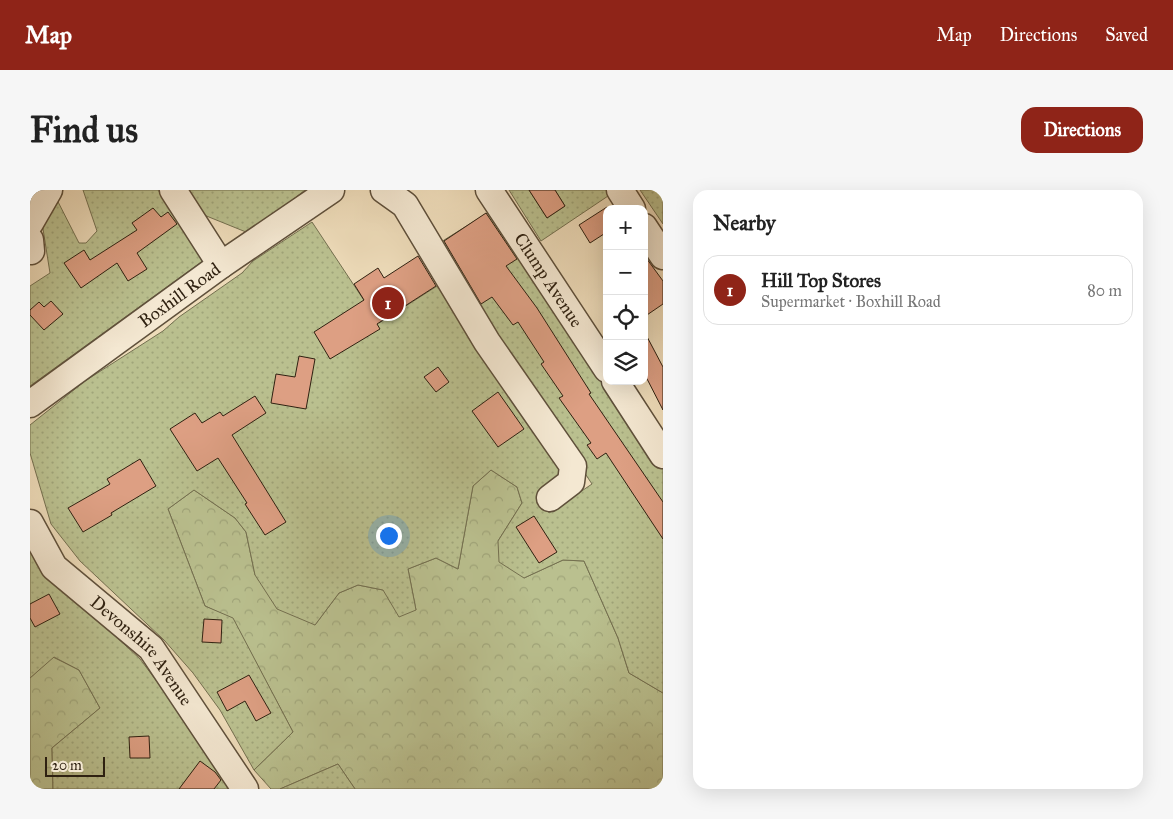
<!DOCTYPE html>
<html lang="en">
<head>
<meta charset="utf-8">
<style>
	:root { --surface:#fff; --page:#f6f6f6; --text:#222; --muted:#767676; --line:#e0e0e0; --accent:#8f2418 }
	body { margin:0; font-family:"IM FELL Great Primer",serif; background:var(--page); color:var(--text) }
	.controls { position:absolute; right:15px; top:15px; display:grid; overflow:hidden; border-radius:10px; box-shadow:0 5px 20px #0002 }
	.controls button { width:45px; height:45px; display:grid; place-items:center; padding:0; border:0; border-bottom:1px solid var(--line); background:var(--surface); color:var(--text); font:25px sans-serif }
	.scale { position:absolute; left:15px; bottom:12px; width:60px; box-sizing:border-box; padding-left:5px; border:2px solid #2f2111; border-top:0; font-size:14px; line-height:18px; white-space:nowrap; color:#2f2111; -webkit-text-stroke:4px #f4e8d2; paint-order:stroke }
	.you { position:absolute; left:358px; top:345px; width:18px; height:18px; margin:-12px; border:4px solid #fff; border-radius:50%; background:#1a73e8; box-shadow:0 0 0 8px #1a73e833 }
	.badge { display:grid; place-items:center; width:32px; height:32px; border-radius:50%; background:var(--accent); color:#fff; font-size:16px; font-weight:700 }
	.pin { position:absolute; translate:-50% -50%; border:2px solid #fff; box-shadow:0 1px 5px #0006 }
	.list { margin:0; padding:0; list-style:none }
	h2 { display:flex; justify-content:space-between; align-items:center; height:65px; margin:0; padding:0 20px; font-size:21px }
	h2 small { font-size:16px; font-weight:400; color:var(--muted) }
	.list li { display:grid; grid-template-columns:32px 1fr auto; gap:15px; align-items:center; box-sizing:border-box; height:70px; margin:0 10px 10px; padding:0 10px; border:1px solid var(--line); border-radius:15px }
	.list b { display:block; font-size:19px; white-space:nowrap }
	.list p { margin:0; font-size:16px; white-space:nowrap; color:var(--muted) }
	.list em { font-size:16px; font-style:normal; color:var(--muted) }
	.icon { flex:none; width:28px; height:28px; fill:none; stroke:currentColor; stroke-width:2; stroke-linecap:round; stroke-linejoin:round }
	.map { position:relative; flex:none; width:633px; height:599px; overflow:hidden; border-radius:15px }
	header { display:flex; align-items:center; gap:30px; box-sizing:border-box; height:70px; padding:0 25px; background:var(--accent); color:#fff }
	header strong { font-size:24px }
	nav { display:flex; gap:28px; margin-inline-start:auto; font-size:18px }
	.intro { display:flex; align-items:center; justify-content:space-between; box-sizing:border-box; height:120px; padding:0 30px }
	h1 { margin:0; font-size:35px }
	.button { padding:12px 22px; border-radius:15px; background:var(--accent); color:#fff; font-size:18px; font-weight:700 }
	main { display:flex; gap:30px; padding:0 30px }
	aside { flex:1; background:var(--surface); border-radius:15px; box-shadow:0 5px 20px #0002 }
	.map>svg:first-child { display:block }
</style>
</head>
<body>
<header>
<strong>Map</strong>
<nav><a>Map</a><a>Directions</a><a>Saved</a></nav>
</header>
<div class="intro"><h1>Find us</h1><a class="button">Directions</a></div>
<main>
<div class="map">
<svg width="633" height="599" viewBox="0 0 633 599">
	<defs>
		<pattern id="forest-crowns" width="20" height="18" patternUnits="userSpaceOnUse" patternTransform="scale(1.25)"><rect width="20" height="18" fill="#bac08f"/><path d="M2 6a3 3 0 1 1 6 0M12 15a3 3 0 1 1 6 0" fill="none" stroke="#a0a57a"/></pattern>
		<pattern id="garden-dots" width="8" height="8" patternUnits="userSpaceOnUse" patternTransform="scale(1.25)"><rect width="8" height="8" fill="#bac08f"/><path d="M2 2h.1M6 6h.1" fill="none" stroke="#a0a57a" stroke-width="1.8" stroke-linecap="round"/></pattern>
	</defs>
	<rect width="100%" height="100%" fill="#eedcba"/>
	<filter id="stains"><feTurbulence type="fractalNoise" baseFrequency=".004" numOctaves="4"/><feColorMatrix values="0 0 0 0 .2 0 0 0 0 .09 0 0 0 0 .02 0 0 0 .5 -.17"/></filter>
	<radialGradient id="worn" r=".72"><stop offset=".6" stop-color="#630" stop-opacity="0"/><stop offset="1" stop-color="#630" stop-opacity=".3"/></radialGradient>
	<!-- forest -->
	<g fill="url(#forest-crowns)" stroke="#747050">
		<path d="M461,280L487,297L492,313L468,351L494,388L533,370L554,371L588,448L599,483L633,503V599H325L308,574L250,599H241L224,580L263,542L203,429L175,416L138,319L164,300L205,328L216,342L225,385L285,435L309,403L328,395L353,400L386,420L378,379L406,368L428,379L443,296Z"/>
		<path d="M23,467L49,480L70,518L22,558L23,599H0V488Z"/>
	</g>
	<!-- garden -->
	<g fill="url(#garden-dots)" stroke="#747050">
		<path d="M22,0L49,53H56L67,41L53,0H128L154,37L174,70L0,196V96L20,83L10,20Z"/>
		<path d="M158,0H275L235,32L216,42L174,25Z"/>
		<path d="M479,0H499L517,28L535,16L525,0H578L581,4L511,51Z"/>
		<path d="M610,0H633V34Z"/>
		<path d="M462,20L633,277V503L599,483L588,448L554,371L533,370L494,388L469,372L468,351L492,313L487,297L461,280L443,296L428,379L406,368L378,379L386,420L369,427L353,400L328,395L309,403L285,435L247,419L225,385L216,342L205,328L164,300L138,319L175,416L203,428L263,542L224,580L190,520L163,483L134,450L50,371L21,334L0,263V235L55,191L133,141L149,127L212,83L223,71L282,32L349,133L415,91L533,281L521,294L508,303L519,323L562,294L518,228L411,52Z"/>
		<path d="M0,355L65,427L110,469L158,533L193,587L198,599H23L22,558L70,518L49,480L24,467L0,488Z"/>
		<path d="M308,574L325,599H250Z"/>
	</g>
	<!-- building -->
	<g fill="#dd9f83" stroke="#2f2111">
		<path d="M499,0H525L535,16L517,28Z"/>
		<path d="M577,17V42L560,53L549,35Z"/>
		<path d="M123,18L131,27L138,22L147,34L107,63L117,79L98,91L87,73L51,98L34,73L54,60L60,70L107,40L102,33Z"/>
		<path d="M456,23L487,69L476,76L507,118L561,203L559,204L633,312V349L576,263L567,269L557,255L561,253L529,208L533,206L511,174L514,172L488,132L483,135L462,107L451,114L414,51Z"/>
		<path d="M614,65L633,91V114L614,127Z"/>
		<path d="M388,66L406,96L347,134L350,139L300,169L284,142L334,110L324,94L348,78L354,88Z"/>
		<path d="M21,111L33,124L14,140L0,125V120L9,112L14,117Z"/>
		<path d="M614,141L633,177V220L614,183Z"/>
		<path d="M269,166L285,169L276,219L241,213L246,184L265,187Z"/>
		<path d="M408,177L419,192L406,202L394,187Z"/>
		<path d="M468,202L494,239L468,257L442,221Z"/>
		<path d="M225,206L236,223L202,245L256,332L235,345L215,314L217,313L188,268L167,281L140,239L165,223L172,233L190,222L193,226Z"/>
		<path d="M110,269L126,296L81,323L82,325L53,342L38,318L80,294L77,289Z"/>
		<path d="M504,326L527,362L509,373L486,337Z"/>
		<path d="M19,404L30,424L5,437L0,428V414Z"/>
		<path d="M174,429L192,430L191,453L172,452Z"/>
		<path d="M219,485L241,523L226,531L215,511L197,521L187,502Z"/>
		<path d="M119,546L120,568H100L99,547Z"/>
		<path d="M170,571L185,582L191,590L184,599H149Z"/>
	</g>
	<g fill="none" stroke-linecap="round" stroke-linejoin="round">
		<defs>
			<g id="minor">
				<path d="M143,0L191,75"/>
				<path d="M354,0L375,15L457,152L543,276L541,292L520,308"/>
				<path id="s1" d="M459,0L577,179"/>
				<path d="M590,0L602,19"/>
				<path d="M0,33L19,0"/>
				<path d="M614,37L633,66"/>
				<path d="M0,50L1,61"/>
				<path d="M585,191L633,265"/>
				<path id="s2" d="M0,214L191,75L301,0"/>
				<path id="s3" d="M0,333L24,377L121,458L215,599"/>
			</g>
		</defs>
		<!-- minor casing -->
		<use href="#minor" stroke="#5f503b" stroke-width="29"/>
		<!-- minor -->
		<use href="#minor" stroke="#f4e8d2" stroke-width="26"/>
	</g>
	<g text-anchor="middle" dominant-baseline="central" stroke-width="4.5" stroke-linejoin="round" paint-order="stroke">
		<!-- street labels -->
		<g font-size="18" fill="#2f2111" stroke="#f4e8d2">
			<text stroke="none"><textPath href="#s1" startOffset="108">Clump Avenue</textPath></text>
			<text stroke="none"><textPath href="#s2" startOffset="185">Boxhill Road</textPath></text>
			<text stroke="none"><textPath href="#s3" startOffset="172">Devonshire Avenue</textPath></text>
		</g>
	</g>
	<rect width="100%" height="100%" filter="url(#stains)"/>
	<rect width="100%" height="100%" fill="url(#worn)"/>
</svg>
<div class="controls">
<button>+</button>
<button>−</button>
<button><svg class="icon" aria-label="locate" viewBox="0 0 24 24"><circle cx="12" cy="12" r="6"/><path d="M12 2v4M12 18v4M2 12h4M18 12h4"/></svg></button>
<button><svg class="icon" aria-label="layers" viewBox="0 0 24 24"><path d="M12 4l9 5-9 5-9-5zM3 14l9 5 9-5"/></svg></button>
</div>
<div class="scale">20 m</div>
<div class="you"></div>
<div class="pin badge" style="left:358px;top:113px">1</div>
</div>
<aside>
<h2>Nearby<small></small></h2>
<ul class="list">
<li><span class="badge">1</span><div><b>Hill Top Stores</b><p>Supermarket · Boxhill Road</p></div><em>80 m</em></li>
</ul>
</aside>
</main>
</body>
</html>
